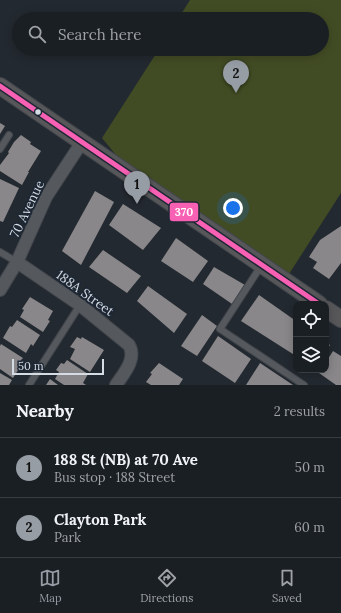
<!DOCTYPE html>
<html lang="en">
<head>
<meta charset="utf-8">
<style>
	:root { --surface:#1a1f24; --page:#23272c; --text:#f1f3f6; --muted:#9fa2a6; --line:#383d41; --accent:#979da5 }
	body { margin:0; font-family:Lora,serif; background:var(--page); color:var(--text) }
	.controls { position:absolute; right:12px; bottom:12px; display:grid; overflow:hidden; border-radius:8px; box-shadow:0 2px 10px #0003 }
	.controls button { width:36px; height:36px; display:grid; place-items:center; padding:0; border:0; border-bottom:1px solid var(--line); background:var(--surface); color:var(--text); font:20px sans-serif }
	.scale { position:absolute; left:12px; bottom:10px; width:92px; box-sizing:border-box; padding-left:4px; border:2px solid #d5dce4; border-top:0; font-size:11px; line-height:14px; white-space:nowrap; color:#d5dce4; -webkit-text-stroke:3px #1e2835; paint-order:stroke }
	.you { position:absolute; left:233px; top:208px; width:14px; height:14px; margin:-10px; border:3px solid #fff; border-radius:50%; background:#1a73e8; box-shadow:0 0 0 6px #1a73e833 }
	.badge { display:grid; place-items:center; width:26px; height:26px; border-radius:50%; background:var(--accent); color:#111; font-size:13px; font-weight:700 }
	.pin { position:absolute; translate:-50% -33px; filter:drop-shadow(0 1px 2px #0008) }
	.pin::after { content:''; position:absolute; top:21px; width:14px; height:12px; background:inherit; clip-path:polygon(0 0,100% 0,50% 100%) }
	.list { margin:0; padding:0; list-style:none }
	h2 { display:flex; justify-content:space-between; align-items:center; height:52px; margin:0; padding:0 16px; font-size:17px }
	h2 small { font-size:13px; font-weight:400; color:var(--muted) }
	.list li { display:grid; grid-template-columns:26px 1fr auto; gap:12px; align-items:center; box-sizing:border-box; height:60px; padding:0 16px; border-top:1px solid var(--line) }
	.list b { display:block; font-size:15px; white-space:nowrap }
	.list p { margin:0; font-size:13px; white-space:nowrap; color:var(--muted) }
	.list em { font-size:13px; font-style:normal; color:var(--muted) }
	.icon { flex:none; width:22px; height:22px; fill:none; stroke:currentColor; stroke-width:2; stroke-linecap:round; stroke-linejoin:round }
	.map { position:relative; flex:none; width:341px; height:385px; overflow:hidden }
	.search { position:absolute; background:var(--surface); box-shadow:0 2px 10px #0003; left:12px; right:12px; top:12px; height:44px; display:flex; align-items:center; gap:10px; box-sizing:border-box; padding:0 14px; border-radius:22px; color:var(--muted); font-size:15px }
	.sheet { height:172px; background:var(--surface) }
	nav { display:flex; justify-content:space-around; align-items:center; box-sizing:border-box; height:56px; border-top:1px solid var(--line); background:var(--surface); font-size:11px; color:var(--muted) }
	nav a { display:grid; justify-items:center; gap:2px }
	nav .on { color:var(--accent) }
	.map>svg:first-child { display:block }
</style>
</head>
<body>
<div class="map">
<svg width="341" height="385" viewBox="0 0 341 385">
	<rect width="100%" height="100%" fill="#232930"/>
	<!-- green -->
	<path fill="#424c24" d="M190,0H341V193L289,274L132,168L116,155L102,138L159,49H322V19H178Z"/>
	<!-- building -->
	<g fill="#898789">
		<path d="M0,123L5,126L0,134Z"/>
		<path d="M21,135L31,142L30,144L41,151L28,172H29L22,185L0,171V165L9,153L8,152L14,142Z"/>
		<path d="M0,179L19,188L3,222L0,221Z"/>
		<path d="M95,191L114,202L81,265L62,251Z"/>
		<path d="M123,204L161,228L143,250L109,225Z"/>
		<path d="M341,226V263L329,279L313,268L317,262L309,257L320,240Z"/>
		<path d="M176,238L208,261L193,282L161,261Z"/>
		<path d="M103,250L141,276L127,293L89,267Z"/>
		<path d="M214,267L245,285L235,306L203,284Z"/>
		<path d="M148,286L187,314L174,333L137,301Z"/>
		<path d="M259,295L296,321V356L241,321Z"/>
		<path d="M30,297L53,311L48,320L50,321L43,332L20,317L24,310L22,309Z"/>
		<path d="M202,315L217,326L197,356L181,346Z"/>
		<path d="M17,320L40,335L33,346L31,344L26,353L3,338L10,326L12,327Z"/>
		<path d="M218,336L251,359L235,383L202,361Z"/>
		<path d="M77,337L81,339L82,337L104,350L90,372L70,359L75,349L70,347Z"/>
		<path d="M326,342L330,345L326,351Z"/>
		<path d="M1,344L23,358L17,365L20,367L13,378L0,369V346Z"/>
		<path d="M333,351L341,356V385H336L319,373L321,370H326V362Z"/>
		<path d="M67,360L88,374L83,383L86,385H64L55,379L59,372L56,370L61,363L64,364Z"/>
		<path d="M159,363L183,379L179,385H151L146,382L152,374L150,373Z"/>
		<path d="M260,363L293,385H246Z"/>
		<path d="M0,373L12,380L9,385H0Z"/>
		<path d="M50,379L58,385H46Z"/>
	</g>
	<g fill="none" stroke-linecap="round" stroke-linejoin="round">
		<defs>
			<g id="lane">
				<path d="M0,149L9,135"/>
				<path d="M0,252L17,262"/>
				<path d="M261,266L220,329L304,385"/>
				<path d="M29,385L80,305"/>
			</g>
			<g id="street">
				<path d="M17,262L80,305L129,345C137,359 124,373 116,385"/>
				<path d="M0,290L17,262L46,197L82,142"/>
			</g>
			<g id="secondary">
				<path d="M0,86L319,304"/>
				<path d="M326,309L341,319"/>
			</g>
		</defs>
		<!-- lane casing -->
		<use href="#lane" stroke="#42464c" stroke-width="8"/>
		<!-- street casing -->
		<use href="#street" stroke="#42464c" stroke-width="14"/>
		<!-- secondary casing -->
		<use href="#secondary" stroke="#42464c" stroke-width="18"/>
		<!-- lane -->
		<use href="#lane" stroke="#55595e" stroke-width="6"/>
		<!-- street -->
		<use href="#street" stroke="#55595e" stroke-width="12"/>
		<!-- secondary -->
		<use href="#secondary" stroke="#57575a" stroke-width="16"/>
		<defs>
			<path id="bus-1" d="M0,86L319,304"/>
		</defs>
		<!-- bus-1 casing -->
		<use href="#bus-1" stroke="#1e2835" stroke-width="8"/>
		<!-- bus-1 -->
		<use href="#bus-1" stroke="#f860b3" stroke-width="5"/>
	</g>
	<!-- markers -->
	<circle fill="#d5dce4" stroke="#1e2835" stroke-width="1.5" cx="38" cy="112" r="3.5"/>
	<g text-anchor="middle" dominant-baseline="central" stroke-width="4" stroke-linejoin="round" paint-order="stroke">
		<!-- street labels -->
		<g font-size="13" fill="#d5dce4" stroke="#1e2835">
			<text transform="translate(27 209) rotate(-64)">70 Avenue</text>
			<text transform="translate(85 293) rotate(36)">188A Street</text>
		</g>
	</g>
	<rect stroke="#1e2835" stroke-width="1.5" x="169" y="202" width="30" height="20" rx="4" fill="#f860b3"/>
	<g font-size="11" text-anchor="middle" font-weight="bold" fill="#fff">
		<text x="184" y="216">370</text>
	</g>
</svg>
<div class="controls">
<button><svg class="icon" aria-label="locate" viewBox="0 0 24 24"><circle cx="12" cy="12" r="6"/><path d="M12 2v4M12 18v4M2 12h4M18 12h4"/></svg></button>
<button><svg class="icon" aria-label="layers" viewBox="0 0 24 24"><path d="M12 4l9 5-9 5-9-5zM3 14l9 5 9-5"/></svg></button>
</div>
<div class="scale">50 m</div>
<div class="you"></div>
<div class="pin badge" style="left:137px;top:204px">1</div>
<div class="pin badge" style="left:236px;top:93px">2</div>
<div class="search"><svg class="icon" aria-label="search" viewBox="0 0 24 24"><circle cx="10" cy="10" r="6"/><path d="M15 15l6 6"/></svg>Search here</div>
</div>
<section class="sheet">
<h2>Nearby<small>2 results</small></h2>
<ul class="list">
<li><span class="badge">1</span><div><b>188 St (NB) at 70 Ave</b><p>Bus stop · 188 Street</p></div><em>50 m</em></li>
<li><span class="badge">2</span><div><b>Clayton Park</b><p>Park</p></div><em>60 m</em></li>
</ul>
</section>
<nav>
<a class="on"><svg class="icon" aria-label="map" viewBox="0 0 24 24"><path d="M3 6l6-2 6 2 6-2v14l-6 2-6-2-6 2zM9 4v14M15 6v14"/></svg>Map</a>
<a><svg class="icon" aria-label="directions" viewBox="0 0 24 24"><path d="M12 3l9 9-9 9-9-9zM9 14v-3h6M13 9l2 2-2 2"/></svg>Directions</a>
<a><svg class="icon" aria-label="saved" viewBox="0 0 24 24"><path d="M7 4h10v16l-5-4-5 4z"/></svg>Saved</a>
</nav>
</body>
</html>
